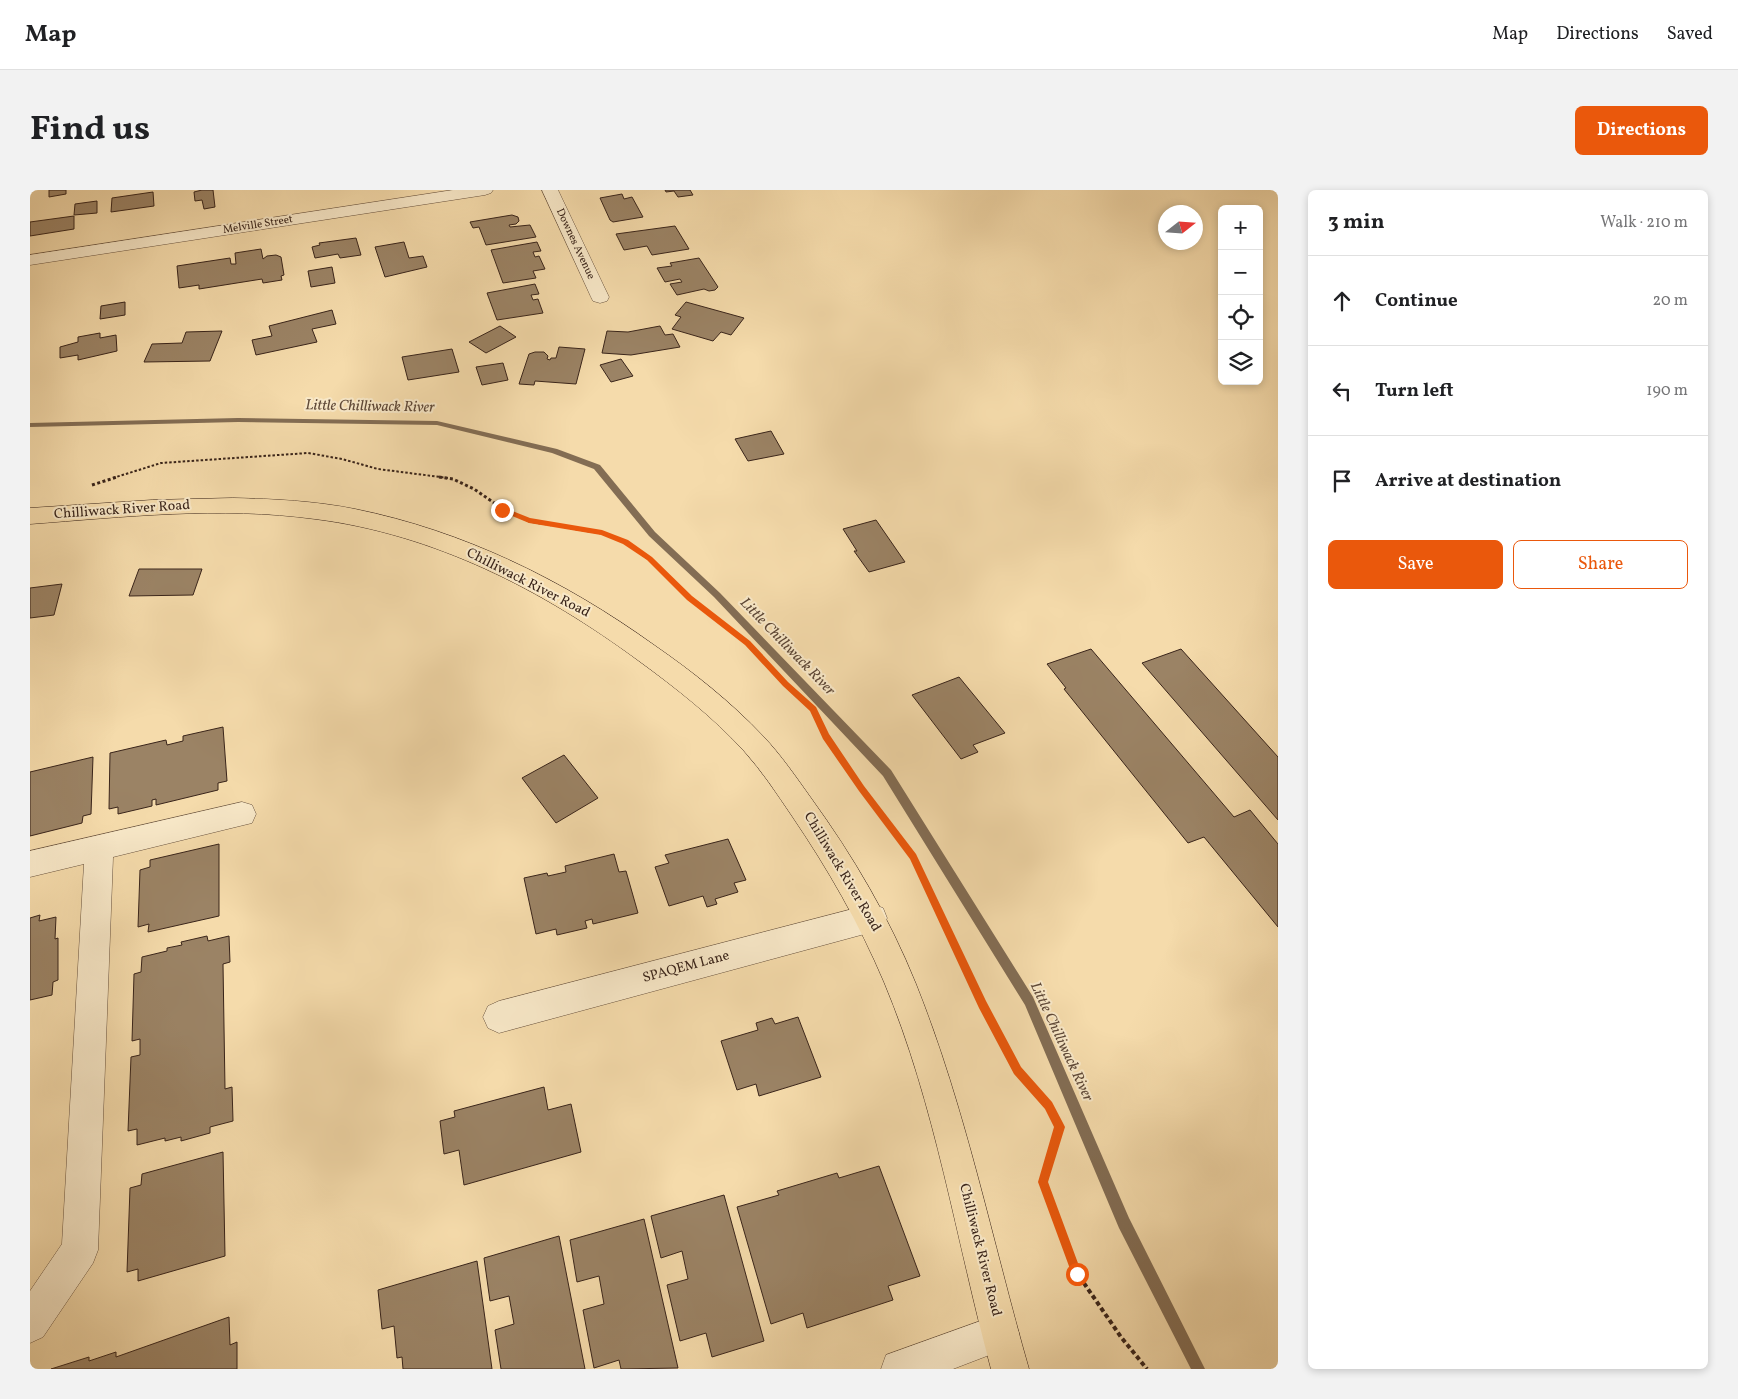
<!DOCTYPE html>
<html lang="en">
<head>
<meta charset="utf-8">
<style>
	:root { --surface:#fff; --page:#f2f2f2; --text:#202124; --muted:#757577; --line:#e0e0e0; --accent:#ea580c }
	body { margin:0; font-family:Vollkorn,serif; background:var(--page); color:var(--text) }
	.controls { position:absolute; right:15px; top:15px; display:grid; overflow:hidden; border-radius:8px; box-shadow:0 2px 8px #0003 }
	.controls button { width:45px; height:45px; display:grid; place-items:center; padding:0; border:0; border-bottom:1px solid var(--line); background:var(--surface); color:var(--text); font:25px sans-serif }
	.compass { position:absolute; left:1128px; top:15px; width:45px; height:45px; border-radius:50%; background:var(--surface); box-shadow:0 2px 8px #0003; rotate:73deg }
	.stop { position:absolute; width:15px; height:15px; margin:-11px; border:4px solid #ea580c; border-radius:50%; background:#fff }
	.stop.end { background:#ea580c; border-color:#fff; box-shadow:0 1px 5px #0008 }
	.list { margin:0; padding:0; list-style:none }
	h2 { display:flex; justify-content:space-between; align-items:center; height:65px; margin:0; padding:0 20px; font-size:21px }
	h2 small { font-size:16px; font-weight:400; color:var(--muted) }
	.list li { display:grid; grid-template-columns:32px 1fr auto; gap:15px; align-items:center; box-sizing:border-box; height:90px; padding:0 20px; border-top:1px solid var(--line) }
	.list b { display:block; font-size:19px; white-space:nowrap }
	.list em { font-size:16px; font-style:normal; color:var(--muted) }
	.actions { display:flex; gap:10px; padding:15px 20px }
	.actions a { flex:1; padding:11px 0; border:1px solid var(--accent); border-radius:8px; text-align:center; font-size:18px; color:var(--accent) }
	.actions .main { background:var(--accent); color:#fff }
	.icon { flex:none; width:28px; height:28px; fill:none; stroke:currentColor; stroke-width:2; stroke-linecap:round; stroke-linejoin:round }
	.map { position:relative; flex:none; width:1248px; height:1179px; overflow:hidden; border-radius:8px }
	header { display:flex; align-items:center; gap:30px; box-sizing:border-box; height:70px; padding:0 25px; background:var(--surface); border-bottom:1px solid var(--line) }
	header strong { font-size:24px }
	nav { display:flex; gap:28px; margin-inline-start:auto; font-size:18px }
	.intro { display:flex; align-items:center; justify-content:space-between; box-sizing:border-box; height:120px; padding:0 30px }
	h1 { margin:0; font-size:35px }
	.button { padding:12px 22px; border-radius:8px; background:var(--accent); color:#fff; font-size:18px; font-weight:700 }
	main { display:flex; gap:30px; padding:0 30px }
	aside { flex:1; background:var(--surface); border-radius:8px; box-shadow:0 2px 8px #0003 }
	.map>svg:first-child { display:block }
</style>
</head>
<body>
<header>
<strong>Map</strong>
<nav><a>Map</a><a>Directions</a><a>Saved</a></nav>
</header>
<div class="intro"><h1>Find us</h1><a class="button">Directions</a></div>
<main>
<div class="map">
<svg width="1248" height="1179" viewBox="0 0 1248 1179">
	<rect width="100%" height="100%" fill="#f5dbab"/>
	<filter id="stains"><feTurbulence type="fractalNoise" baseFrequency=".004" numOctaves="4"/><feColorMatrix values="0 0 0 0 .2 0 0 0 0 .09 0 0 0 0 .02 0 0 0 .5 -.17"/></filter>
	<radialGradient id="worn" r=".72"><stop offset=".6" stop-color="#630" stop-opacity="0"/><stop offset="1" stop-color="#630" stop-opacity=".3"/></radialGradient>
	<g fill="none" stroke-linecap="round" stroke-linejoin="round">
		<!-- stream -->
		<path fill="#836d54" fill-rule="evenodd" d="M208,228L407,231L527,259L570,275L625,342L690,403L861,580L1003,807L1099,1028L1175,1179H1161L1089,1038L995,815L853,586L684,407L619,346L564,279L522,263L407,235L208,232L0,237V233Z"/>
	</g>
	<!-- building -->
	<g fill="#9b8365" stroke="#39241a">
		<path d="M19,0H36V4L19,7Z"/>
		<path d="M172,0H183L185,17L174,19L172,10L165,11L164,2Z"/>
		<path d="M635,0H660L663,5L648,7L644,1L636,2Z"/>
		<path d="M123,2L124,16L81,22L82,8Z"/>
		<path d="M592,4L594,9L602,7L613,27L583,32L580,30L570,8Z"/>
		<path d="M67,11V23L44,25L45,14Z"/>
		<path d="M482,25L488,27L489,31L486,34L479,35L480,37L500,35L506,47L456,55L449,37L443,38L440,32Z"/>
		<path d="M44,26V39L0,46V32Z"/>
		<path d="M645,36L659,59L622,65L617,56L594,60L586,44Z"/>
		<path d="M326,48L331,65L310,68L308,64L285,68L282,57L290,55L289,53Z"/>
		<path d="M374,52L379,68L393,66L397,77L355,87L345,57Z"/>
		<path d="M507,52L511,61L503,62L505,67L509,66L515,79L503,81L506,88L473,93L461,60Z"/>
		<path d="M231,59L233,69L237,66L246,65L251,67L254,85L251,86L252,90L233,93L232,89L169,99V95L149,98L147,76L200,68L201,74H206L205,63Z"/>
		<path d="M669,68L688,97L685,100L679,101L674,99L647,105L640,94L652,92L650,89L635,92L627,78L642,76L640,73Z"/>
		<path d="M302,77L305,93L281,97L278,81Z"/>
		<path d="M505,94L509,104L501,105L503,110L508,109L513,123L467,130L457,103Z"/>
		<path d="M95,112V125L70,129L71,116Z"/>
		<path d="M656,112L714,128L701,145L691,142L683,151L642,139L651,127L645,125Z"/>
		<path d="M302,120L306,134L282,139L287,152L226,165L222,150L242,146L239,136Z"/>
		<path d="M470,136L486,147L456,163L439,152Z"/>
		<path d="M630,136L635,145L643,144L650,157L601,165L572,163L577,141L598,142Z"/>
		<path d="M192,141L180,171L114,172L122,154L152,153L156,142Z"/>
		<path d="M70,143V148L86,145L87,161L48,170V165L30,168V157L48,152V147Z"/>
		<path d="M529,157L555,159L546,194L505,191L504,195L489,194L499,164L505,162H514L518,166L517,169L520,170L521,168H526Z"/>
		<path d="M422,159L429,182L378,190L372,167Z"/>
		<path d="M591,169L603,186L581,192L570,175Z"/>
		<path d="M473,173L478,190L452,195L446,177Z"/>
		<path d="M741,241L754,264L718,271L705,249Z"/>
		<path d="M846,330L875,372L839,382L824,361H827L813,339Z"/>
		<path d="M109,379H172L163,405L99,406Z"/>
		<path d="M32,394L24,425L0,428V398Z"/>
		<path d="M1061,459L1204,627L1220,620L1248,654V737L1174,647L1158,653L1034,499L1036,498L1017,474Z"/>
		<path d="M1151,459L1248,567V630L1112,473Z"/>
		<path d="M929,487L975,543L943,555L948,562L931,569L882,505Z"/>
		<path d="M193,537L197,591L188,593V600L126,615V609L122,610V616L88,624V617L79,619L80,563L136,550L137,555L153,551V546Z"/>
		<path d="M534,565L568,608L526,633L492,588Z"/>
		<path d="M63,567L61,624L53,626L52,633L0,646V582Z"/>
		<path d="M698,649L716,690L704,693L708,702L685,709L687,714L677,717L673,706L639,716L625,677L639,673L635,665Z"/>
		<path d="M189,654V726L118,742L119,734L108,737L110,680L120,677V670Z"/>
		<path d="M584,664L589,682L596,681L608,723L563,734L562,729L555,731L557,738L527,745L526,739L506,744L494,688L517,683L518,686L536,682L535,676Z"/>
		<path d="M10,725L9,731L26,727L25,749L28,748V790L23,792L22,805L0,810V728Z"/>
		<path d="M177,746L178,751L199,746L200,772L193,774L195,899L202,897L203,931L180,937V943L151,951V947L135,951V948L107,955V939L98,941L101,867L110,865V849L102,851L104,784L111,782L112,767L137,761V758L152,755L151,752Z"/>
		<path d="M768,827L791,887L729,906L726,894L707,900L691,851L728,840L726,833L742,828L745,834Z"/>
		<path d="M514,897L518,920L541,914L551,962L434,995L429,960L414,964L410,931L425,927L424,921Z"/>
		<path d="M193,962L195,1066L108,1091V1079L97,1082L100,998L111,995L112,984Z"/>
		<path d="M849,976L890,1086L858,1096L863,1110L777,1138L773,1123L741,1134L707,1017L749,1005L747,1001L807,983L809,988Z"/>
		<path d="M694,1005L734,1151L682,1167L676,1143L650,1151L637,1095L658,1089L652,1061L631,1068L621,1026Z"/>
		<path d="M614,1029L648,1178L591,1179L589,1170L564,1178L553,1120L574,1114L569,1086L547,1092L540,1050Z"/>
		<path d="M529,1046L555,1179H471L465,1140L484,1134L479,1106L460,1111L454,1068Z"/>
		<path d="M447,1071L462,1179H373L372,1167L367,1168L364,1136L352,1139L348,1100Z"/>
		<path d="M199,1127L200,1155L207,1152V1179H21L59,1167V1171L86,1162V1167Z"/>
	</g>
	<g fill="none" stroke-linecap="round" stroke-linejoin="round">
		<defs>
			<g id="minor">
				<path d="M423,0H463L461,3L455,5L0,75V65Z"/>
				<path d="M512,0H528L579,107L577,111L570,113L563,111L561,107Z"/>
				<path d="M212,612L222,615L226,624L222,633L83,667L68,1060L63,1073L13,1147L0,1153V1101L32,1054L54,674L0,687V661Z"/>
				<path d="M842,714L853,718L857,728L853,738L842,742L469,843L458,838L453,827L458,816L469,811Z"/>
				<path d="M970,1124L983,1130L989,1143L983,1156L923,1179H851L856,1165Z"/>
			</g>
			<path id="major" d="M203,308C244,309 285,311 325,319C434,341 535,391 624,455C663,482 701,512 733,546C751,565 766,587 781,608C823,666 859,727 886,794C936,919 962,1050 999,1179H961C926,1050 906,916 854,792C829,733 798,679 762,626C747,604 732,581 714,561C683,527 646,498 609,471C513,400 404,344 285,329C190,316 94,327 0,334V318L122,310Z"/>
		</defs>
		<!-- minor casing -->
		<use href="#minor" stroke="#68523e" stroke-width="1"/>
		<!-- major casing -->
		<use href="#major" stroke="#39241a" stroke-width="1"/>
		<!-- path-far2 -->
		<path stroke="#39241a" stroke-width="2" stroke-dasharray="2.5 2" stroke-linecap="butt" d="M83,288L131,273L278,263L312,269L348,279L418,288"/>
		<!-- path-far1 -->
		<g stroke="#39241a" stroke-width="3" stroke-dasharray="3 2.5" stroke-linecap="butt">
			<path d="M409,287L423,289L444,299L473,319L499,331L572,343L595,352L619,369L659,408L717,453L755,494L783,519L796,546L831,599L885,671"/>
			<path d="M62,295L87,287"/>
		</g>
		<!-- path -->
		<path stroke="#39241a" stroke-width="4" stroke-dasharray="4.5 3" stroke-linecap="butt" d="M885,670L953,815L988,881L1019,915L1030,937L1013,992L1026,1030L1047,1083L1091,1147L1117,1179"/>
		<!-- minor -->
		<use href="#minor" fill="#f8e8c8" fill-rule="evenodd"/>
		<!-- major -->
		<use href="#major" fill="#f5dbab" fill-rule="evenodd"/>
	</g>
	<!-- route -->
	<path fill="#ea580c" d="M472,317L500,328L572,340L598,350L622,367L662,406L720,451L758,492L786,517L799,544L834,596L886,664L956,811L991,877L1022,912L1033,933L1035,937L1018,992L1052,1084L1051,1087L1047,1089L1043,1087L1008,992L1024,937L1015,919L984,884L949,818L880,669L829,601L793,549L780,521L753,496L715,455L657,410L617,370L593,354L571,345L499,333L470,321V318Z"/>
	<g text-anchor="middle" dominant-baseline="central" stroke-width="4" stroke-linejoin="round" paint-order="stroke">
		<!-- far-street labels -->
		<g font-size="11" fill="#39241a" stroke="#f8e8c8">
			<text transform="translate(228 35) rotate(-9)">Melville Street</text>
			<text transform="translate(545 54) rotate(65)">Downes Avenue</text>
		</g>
		<!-- street labels -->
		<g font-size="14" fill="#39241a" stroke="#f8e8c8">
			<text transform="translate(92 320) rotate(-4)">Chilliwack River Road</text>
			<text transform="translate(498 393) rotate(27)">Chilliwack River Road</text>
			<text transform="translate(812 682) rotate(59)">Chilliwack River Road</text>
			<text transform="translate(656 777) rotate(-15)">SPAQEM Lane</text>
			<text transform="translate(950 1060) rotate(76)">Chilliwack River Road</text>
		</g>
		<!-- water labels -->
		<g font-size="15" font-style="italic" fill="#5e4837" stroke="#f8e8c8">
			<text transform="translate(340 217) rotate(1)">Little Chilliwack River</text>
			<text transform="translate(757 457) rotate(46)">Little Chilliwack River</text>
			<text transform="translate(1031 852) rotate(65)">Little Chilliwack River</text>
		</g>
	</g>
	<rect width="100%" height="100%" filter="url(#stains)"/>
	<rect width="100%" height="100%" fill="url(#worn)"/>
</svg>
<div class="controls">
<button>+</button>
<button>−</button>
<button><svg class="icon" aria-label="locate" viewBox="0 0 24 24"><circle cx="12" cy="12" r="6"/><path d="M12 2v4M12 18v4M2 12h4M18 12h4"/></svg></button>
<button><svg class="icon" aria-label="layers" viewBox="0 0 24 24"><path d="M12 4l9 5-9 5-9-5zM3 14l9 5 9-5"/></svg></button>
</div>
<svg class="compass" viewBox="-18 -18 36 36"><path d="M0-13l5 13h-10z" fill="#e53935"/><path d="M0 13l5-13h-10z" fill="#757577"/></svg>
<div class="stop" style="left:1047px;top:1084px"></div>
<div class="stop end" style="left:472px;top:320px"></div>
</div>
<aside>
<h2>3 min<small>Walk · 210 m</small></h2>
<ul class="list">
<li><svg class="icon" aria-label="ahead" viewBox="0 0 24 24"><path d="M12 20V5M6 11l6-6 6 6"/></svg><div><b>Continue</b></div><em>20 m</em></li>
<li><svg class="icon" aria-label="left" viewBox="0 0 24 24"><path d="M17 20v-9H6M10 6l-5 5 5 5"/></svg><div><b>Turn left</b></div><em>190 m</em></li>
<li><svg class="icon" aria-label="arrive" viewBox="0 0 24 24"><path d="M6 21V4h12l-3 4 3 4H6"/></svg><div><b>Arrive at destination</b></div></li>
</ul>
<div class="actions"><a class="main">Save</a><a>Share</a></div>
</aside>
</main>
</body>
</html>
